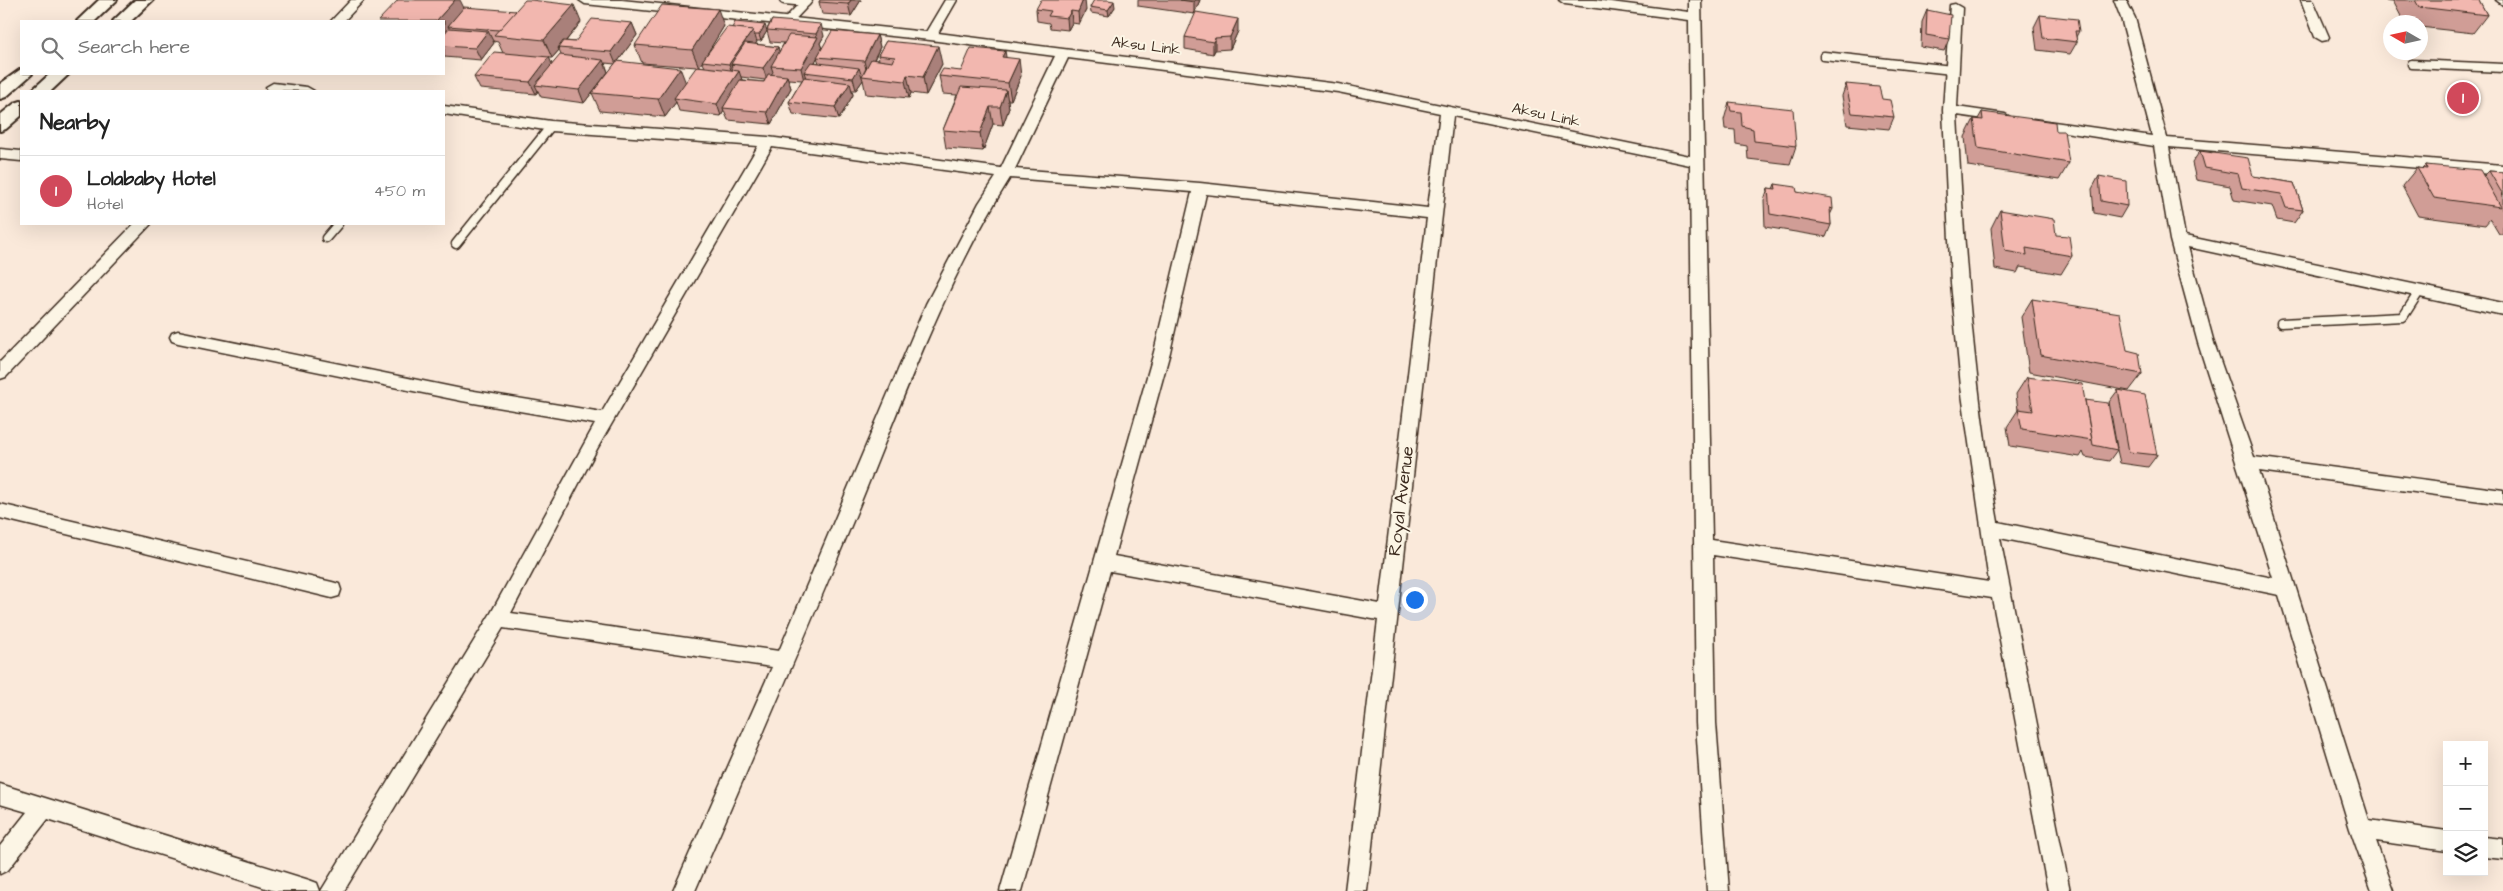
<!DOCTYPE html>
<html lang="en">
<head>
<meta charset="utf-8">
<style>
	:root { --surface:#fff; --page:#f2f2f2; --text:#222; --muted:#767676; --line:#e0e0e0; --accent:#d1495b }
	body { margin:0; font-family:"Architects Daughter",sans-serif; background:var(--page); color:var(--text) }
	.controls { position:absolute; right:15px; bottom:15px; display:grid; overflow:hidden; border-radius:0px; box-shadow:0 5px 20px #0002 }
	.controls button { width:45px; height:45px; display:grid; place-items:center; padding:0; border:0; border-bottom:1px solid var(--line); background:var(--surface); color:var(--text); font:25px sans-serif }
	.compass { position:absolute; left:2383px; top:15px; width:45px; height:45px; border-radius:50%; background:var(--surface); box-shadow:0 5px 20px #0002; rotate:279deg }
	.you { position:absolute; left:1414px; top:599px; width:18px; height:18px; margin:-12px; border:4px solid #fff; border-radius:50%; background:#1a73e8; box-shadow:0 0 0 8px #1a73e833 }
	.badge { display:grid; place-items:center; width:32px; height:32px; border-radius:50%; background:var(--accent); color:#fff; font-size:16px; font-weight:700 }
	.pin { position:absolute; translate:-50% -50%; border:2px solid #fff; box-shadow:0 1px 5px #0006 }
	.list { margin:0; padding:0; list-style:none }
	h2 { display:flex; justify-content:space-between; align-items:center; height:65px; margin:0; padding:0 20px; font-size:21px }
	h2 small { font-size:16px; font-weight:400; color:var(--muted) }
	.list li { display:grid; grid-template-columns:32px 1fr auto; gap:15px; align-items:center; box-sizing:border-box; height:70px; padding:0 20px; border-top:1px solid var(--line) }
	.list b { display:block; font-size:19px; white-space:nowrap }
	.list p { margin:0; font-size:16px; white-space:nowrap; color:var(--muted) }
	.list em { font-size:16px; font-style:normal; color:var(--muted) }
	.icon { flex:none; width:28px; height:28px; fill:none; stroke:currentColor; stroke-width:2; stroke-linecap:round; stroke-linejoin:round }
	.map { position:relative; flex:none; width:2503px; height:891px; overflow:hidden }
	.search { position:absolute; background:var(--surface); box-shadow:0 5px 20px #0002; left:20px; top:20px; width:425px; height:55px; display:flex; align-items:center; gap:12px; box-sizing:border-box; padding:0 18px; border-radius:0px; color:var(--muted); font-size:19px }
	.panel { position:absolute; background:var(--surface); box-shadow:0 5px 20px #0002; left:20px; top:90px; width:425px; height:135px; border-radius:0px }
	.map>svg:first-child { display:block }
</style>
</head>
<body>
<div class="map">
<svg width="2503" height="891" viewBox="0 0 2503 891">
	<rect width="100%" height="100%" fill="#fae9da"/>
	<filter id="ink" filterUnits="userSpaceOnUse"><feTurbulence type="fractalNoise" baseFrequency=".02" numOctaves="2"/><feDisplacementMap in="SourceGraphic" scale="10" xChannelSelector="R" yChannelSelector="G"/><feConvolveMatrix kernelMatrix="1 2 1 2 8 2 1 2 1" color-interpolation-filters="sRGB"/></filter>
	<g filter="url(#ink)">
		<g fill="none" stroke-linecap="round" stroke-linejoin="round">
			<defs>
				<g id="service">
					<path d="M784,0L806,2"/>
					<path d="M788,21L808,0"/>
					<path d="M1824,56L1952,70"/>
					<path d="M2412,64L2503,68"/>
					<path d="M326,238L338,224"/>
					<path d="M456,244L551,126"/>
					<path d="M2281,323L2403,317L2419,292"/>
				</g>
				<g id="minor">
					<path d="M351,0H364L344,21H331Z"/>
					<path d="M579,0H622L926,32L945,0H957L938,33L1338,84L1690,156L1689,20L1565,4L1559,0H1595L1689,12V0H1701L1712,540L1989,582L1961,387L1951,283L1943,110L1950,5L1955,4L1962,8L1957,107L2005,114L2012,118L2005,122L1957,115C1964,252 1974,387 1998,522L2273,578L2198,343L2170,240L2154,146L2033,127L2026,123L2033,119L2152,136L2121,18L2114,0H2126L2135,18L2167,138L2503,165V175L2169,147L2185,236L2503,303V315L2188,247L2214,343L2254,457L2503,490V504L2259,471L2369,820L2447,831V851L2376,841L2394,891H2372L2350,829L2279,595L2000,538L2070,891H2048L1992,598L1713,555L1716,723L1729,891H1707L1696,723L1690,165L1453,116L1367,891H1345L1378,620L1110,571L1022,891H1000L1154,352L1192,192L1010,178C945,281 904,397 858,509C805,637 750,764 695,891H673L772,667L503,628L344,891H321L491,613L595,424L462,401L178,343L172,341L170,337L172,333L178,331L462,389L602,412L758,146L551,131L444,114V106L551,121L768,137L1001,168L1055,56L930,40L585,4ZM1068,58L1338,92L1440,113L1428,208L1200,183L1015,169ZM772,147L996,177L979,203L926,304L779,651L511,613L597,449ZM1206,194L1427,218L1380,604L1114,556L1170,352Z"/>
					<path d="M2301,0H2313L2329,37L2327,40L2322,41L2315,37Z"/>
					<path d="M2496,0H2503V5Z"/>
					<path d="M273,83L307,87L314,91L268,90L266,87Z"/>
					<path d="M0,149L21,151V161L0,159Z"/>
					<path d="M134,224H151L6,377L0,379V362Z"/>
					<path d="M0,504L332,582L339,584L341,590L339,596L332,598L0,518Z"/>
					<path d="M0,784L309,880L317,883L320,891H275L48,819L8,870L0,874V846L27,812L0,804Z"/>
					<path d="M2484,837L2503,839V859L2484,857Z"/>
				</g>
				<g id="tertiary">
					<path d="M99,0H117L95,21H77Z"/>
					<path d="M135,0H153L131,21H113Z"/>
					<path d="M21,69V74H32L6,97L0,99V84Z"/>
					<path d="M50,74H69L51,91H31Z"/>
					<path d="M21,101V116L6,129L0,131V115L15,103Z"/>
				</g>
			</defs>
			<!-- service casing -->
			<use href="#service" stroke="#3b2a1e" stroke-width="11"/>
			<!-- minor casing -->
			<use href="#minor" stroke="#3b2a1e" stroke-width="3"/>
			<!-- tertiary casing -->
			<use href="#tertiary" stroke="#3b2a1e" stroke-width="4"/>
			<!-- service -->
			<use href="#service" stroke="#fcf5e5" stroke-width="8"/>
			<!-- minor -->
			<use href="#minor" fill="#fcf5e5" fill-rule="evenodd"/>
			<!-- tertiary -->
			<use href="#tertiary" fill="#fcf5e5" fill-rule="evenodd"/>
		</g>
		<!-- wall -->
		<g fill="#d09d96" stroke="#3b2a1e" fill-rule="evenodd">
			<path d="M820,0H861L851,16L822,14L819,2Z"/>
			<path d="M1138,0H1200L1194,14L1138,6Z"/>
			<path d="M2383,0H2479L2487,15L2473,33L2420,27V22H2404L2393,1Z"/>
			<path d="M1090,7H1115L1109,16L1091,13Z"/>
			<path d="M464,8L581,22L566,41L575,42L632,23L637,35L618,61L686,83L697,67L642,63L635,45L724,26L704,58L767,29L772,20L824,36L820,43L822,49L877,35L880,47L874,60H879L878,55L886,41L942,64L926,95L911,93L909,98L866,94L863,80L856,90H852L853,95L839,119L793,114L789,102L802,80L788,79L791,88L771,124L728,120L724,111L721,116L679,111L676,102L665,117L600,111L592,93L615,64L605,63L608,72L584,103L541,97L538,91L536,94L480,89L474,77L503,53L498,42L493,41L494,43L481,60L444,57V21ZM767,31L770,42L784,43L779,52L778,47L755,44L757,42L756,41H761ZM559,50L561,55L552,65L549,58H552ZM817,57L819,63L815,62ZM702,61L705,67L699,66ZM741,77L765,80L764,82L742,80Z"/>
			<path d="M1036,9L1086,10L1079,24L1072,23L1068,30L1050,28L1049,23L1037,21Z"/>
			<path d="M1927,10L1949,39L1944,51L1921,47L1922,22Z"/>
			<path d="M2040,15L2079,31L2076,37L2077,42L2070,54L2037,50L2034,27Z"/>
			<path d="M1238,31L1230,49L1215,50L1213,54L1185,49V37Z"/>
			<path d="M1006,58L1021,76L1011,100H1008L1009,108L1003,125L993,124L983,151L946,148L943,130L957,95L943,94L939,76L961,71Z"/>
			<path d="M1846,84L1894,117L1889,129L1847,125L1842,96Z"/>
			<path d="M1729,102L1796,146L1790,164L1748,159L1747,146L1736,144L1735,130L1725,129L1724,120Z"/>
			<path d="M1982,112L2056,131L2069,163L2059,180L1968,166L1965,137L1974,119H1978Z"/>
			<path d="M2200,151L2253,176L2294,183L2303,210L2294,223L2277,220L2272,206L2234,200L2230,186L2196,180L2192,163Z"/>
			<path d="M2426,165L2484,176L2489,171L2503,172V234H2499L2490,219L2485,225L2418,216L2402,186L2417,168L2422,169Z"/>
			<path d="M2099,176L2127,206L2120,218L2094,213L2092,189Z"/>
			<path d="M1775,184L1797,192L1833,209L1830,215L1831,225L1826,237L1765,227L1764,200L1768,188L1773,189Z"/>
			<path d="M2000,210L2056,235L2072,256L2061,274L2020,267L2017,273L1995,269L1991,228Z"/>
			<path d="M2032,299L2127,350L2142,374L2129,391L2029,372L2021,317Z"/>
			<path d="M2027,377L2085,400L2117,448L2109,402L2118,390L2157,455L2148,467L2120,463L2117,450L2109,461L2085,457L2083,452L2080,457L2010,446L2007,427L2018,410L2016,394Z"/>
		</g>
		<!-- shaded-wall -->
		<g fill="#a9807a" stroke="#3b2a1e">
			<path d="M455,0H460L467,14L448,26L451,32L444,41V21H436Z"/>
			<path d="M851,0H861L851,16L848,4Z"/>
			<path d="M1083,0H1085L1086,10L1079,24L1078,12Z"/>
			<path d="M1195,0H1200L1194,14V2Z"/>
			<path d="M1114,1L1115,7L1109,16L1108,10Z"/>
			<path d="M574,5L581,22L560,48H558L559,50L552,58L544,40Z"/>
			<path d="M718,9L724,26L699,67L692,50Z"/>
			<path d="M1071,11L1072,23L1068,30L1067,18Z"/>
			<path d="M1238,19V31L1230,49V37Z"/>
			<path d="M632,23L637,35L616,64L611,52Z"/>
			<path d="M821,24L824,36L820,43L822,49L809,73L804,72L806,78L804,81L801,68L817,39L816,34Z"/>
			<path d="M765,25L767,31L761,41L759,35Z"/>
			<path d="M753,30L757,42L741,65L731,64L734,74L733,76L729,64Z"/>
			<path d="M488,31L494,43L481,60L475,48Z"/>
			<path d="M877,35L880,47L867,73L864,61Z"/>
			<path d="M1215,38V50L1213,54V42Z"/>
			<path d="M938,46L942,64L926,95L923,77Z"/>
			<path d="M778,47L781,59L771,66L773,72L767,80L763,68Z"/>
			<path d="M1005,51L1008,69L1002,57Z"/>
			<path d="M549,57L554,69L535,85L538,91L536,94L530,82Z"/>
			<path d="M1019,59L1021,76L1011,100L1008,83Z"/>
			<path d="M603,60L608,72L584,103L579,90Z"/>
			<path d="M680,68L687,86L674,98L676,102L665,117L658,99Z"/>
			<path d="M859,68L863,80L856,90L853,78Z"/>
			<path d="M739,71L743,83L723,108L724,111L721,116L717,104Z"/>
			<path d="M907,75L911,93L909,98L905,81Z"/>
			<path d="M787,76L791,88L771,124L767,112Z"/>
			<path d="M850,83L853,95L839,119L835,107Z"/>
			<path d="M1006,90L1009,108L1003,125L1000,107Z"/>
			<path d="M990,107L993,124L983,151L980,133Z"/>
		</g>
		<!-- building -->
		<g fill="#f2b7af" stroke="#3b2a1e">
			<path d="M398,0H455L436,21H378Z"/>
			<path d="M525,0H531L574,5L544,40L494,35Z"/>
			<path d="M820,0H851L848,4L819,2Z"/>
			<path d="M1041,0H1083L1078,12L1071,11L1067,18L1048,16L1051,11L1036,9Z"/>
			<path d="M1094,0H1108L1114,1L1108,10L1090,7Z"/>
			<path d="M1180,0H1195L1194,2Z"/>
			<path d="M2415,0H2479L2487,15L2419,7Z"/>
			<path d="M662,5L718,9L692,50L635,45Z"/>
			<path d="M464,7L516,11L499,30L448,26Z"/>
			<path d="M1927,10L1951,15L1949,39L1926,35Z"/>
			<path d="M1196,12L1238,19L1230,37L1215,38L1213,42L1185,37Z"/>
			<path d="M2040,15L2077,19L2079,31H2075L2077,42L2043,38Z"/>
			<path d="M592,19L632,23L611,52L558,48L563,41L575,42Z"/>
			<path d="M772,20L821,24L816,34L767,30Z"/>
			<path d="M735,22L765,25L759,35H754L753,30L732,28Z"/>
			<path d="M727,27L753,30L729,64L702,61Z"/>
			<path d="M449,28L488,31L475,48L444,46V34Z"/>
			<path d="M832,31L877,35L864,61L817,57Z"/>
			<path d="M789,35L818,37L801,68L771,66Z"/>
			<path d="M886,41L938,46L923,77L907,75L905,81L862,76L871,59L893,62L895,57L878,55Z"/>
			<path d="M745,43L778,47L763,68L731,64Z"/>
			<path d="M971,48L1005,51L1002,57L1019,59L1008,83L939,76L943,69L961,71Z"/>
			<path d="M494,52L549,57L530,82L474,77Z"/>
			<path d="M560,55L603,60L579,90L535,85Z"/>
			<path d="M617,61L680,68L658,99L592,93Z"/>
			<path d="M811,62L859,68L853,78L804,72Z"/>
			<path d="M697,66L739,71L717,104L674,98Z"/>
			<path d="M768,74L787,76L767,112L723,108L740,80L764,82Z"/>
			<path d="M804,77L850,83L835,107L789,102Z"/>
			<path d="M1846,84L1879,87L1882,99L1890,100L1894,117L1852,113Z"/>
			<path d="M961,87L1006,90L1000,107H990L980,133L943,130Z"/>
			<path d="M1729,102L1793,109L1796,146L1754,141L1753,129L1742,126L1741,112L1731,111Z"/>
			<path d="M1982,112L2055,122L2056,131H2064L2069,163L1978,148L1974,119L1983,120Z"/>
			<path d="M2200,151L2248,158L2253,176L2294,183L2303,210L2286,208L2281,194L2242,188L2238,174L2205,168Z"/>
			<path d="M2426,165L2480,170L2501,207L2434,198L2417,168L2427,169Z"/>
			<path d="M2489,171L2503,172V195Z"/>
			<path d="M2099,176L2126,181L2127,206L2101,201Z"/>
			<path d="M1775,184L1796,187L1797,192L1832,198L1833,209L1830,208L1831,225L1770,214L1768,188L1776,189Z"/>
			<path d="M2000,210L2054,219L2056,235L2069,236L2072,256L2026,248L2027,255L2005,251Z"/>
			<path d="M2032,299L2120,313L2127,350L2139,353L2142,374L2040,355Z"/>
			<path d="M2027,377L2082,384L2092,440L2022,429L2018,409L2033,411Z"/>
			<path d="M2118,390L2145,395L2157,455L2129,452Z"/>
			<path d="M2085,400L2108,403L2117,450L2093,445Z"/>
		</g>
	</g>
	<g text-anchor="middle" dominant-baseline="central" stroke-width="4" stroke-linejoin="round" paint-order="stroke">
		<!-- far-street labels -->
		<g font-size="15" fill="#3b2a1e" stroke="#fcf5e5">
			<text transform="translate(1146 46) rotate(7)">Aksu Link</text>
			<text transform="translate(1546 115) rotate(12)">Aksu Link</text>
		</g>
		<!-- street labels -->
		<g font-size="18" fill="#3b2a1e" stroke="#fcf5e5">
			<text transform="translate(1401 501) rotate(-83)">Royal Avenue</text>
		</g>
	</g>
</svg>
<div class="controls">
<button>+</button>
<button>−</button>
<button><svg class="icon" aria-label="layers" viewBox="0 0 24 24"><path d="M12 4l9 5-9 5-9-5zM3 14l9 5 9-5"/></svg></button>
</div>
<svg class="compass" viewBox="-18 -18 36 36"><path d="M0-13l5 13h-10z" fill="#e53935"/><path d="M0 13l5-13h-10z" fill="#767676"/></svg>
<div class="you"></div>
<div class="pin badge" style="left:2463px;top:98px">1</div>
<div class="search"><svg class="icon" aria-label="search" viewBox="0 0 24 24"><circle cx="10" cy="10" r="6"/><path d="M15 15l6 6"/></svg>Search here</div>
<section class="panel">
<h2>Nearby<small></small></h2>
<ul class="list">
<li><span class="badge">1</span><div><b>Lolababy Hotel</b><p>Hotel</p></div><em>450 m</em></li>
</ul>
</section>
</div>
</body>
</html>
